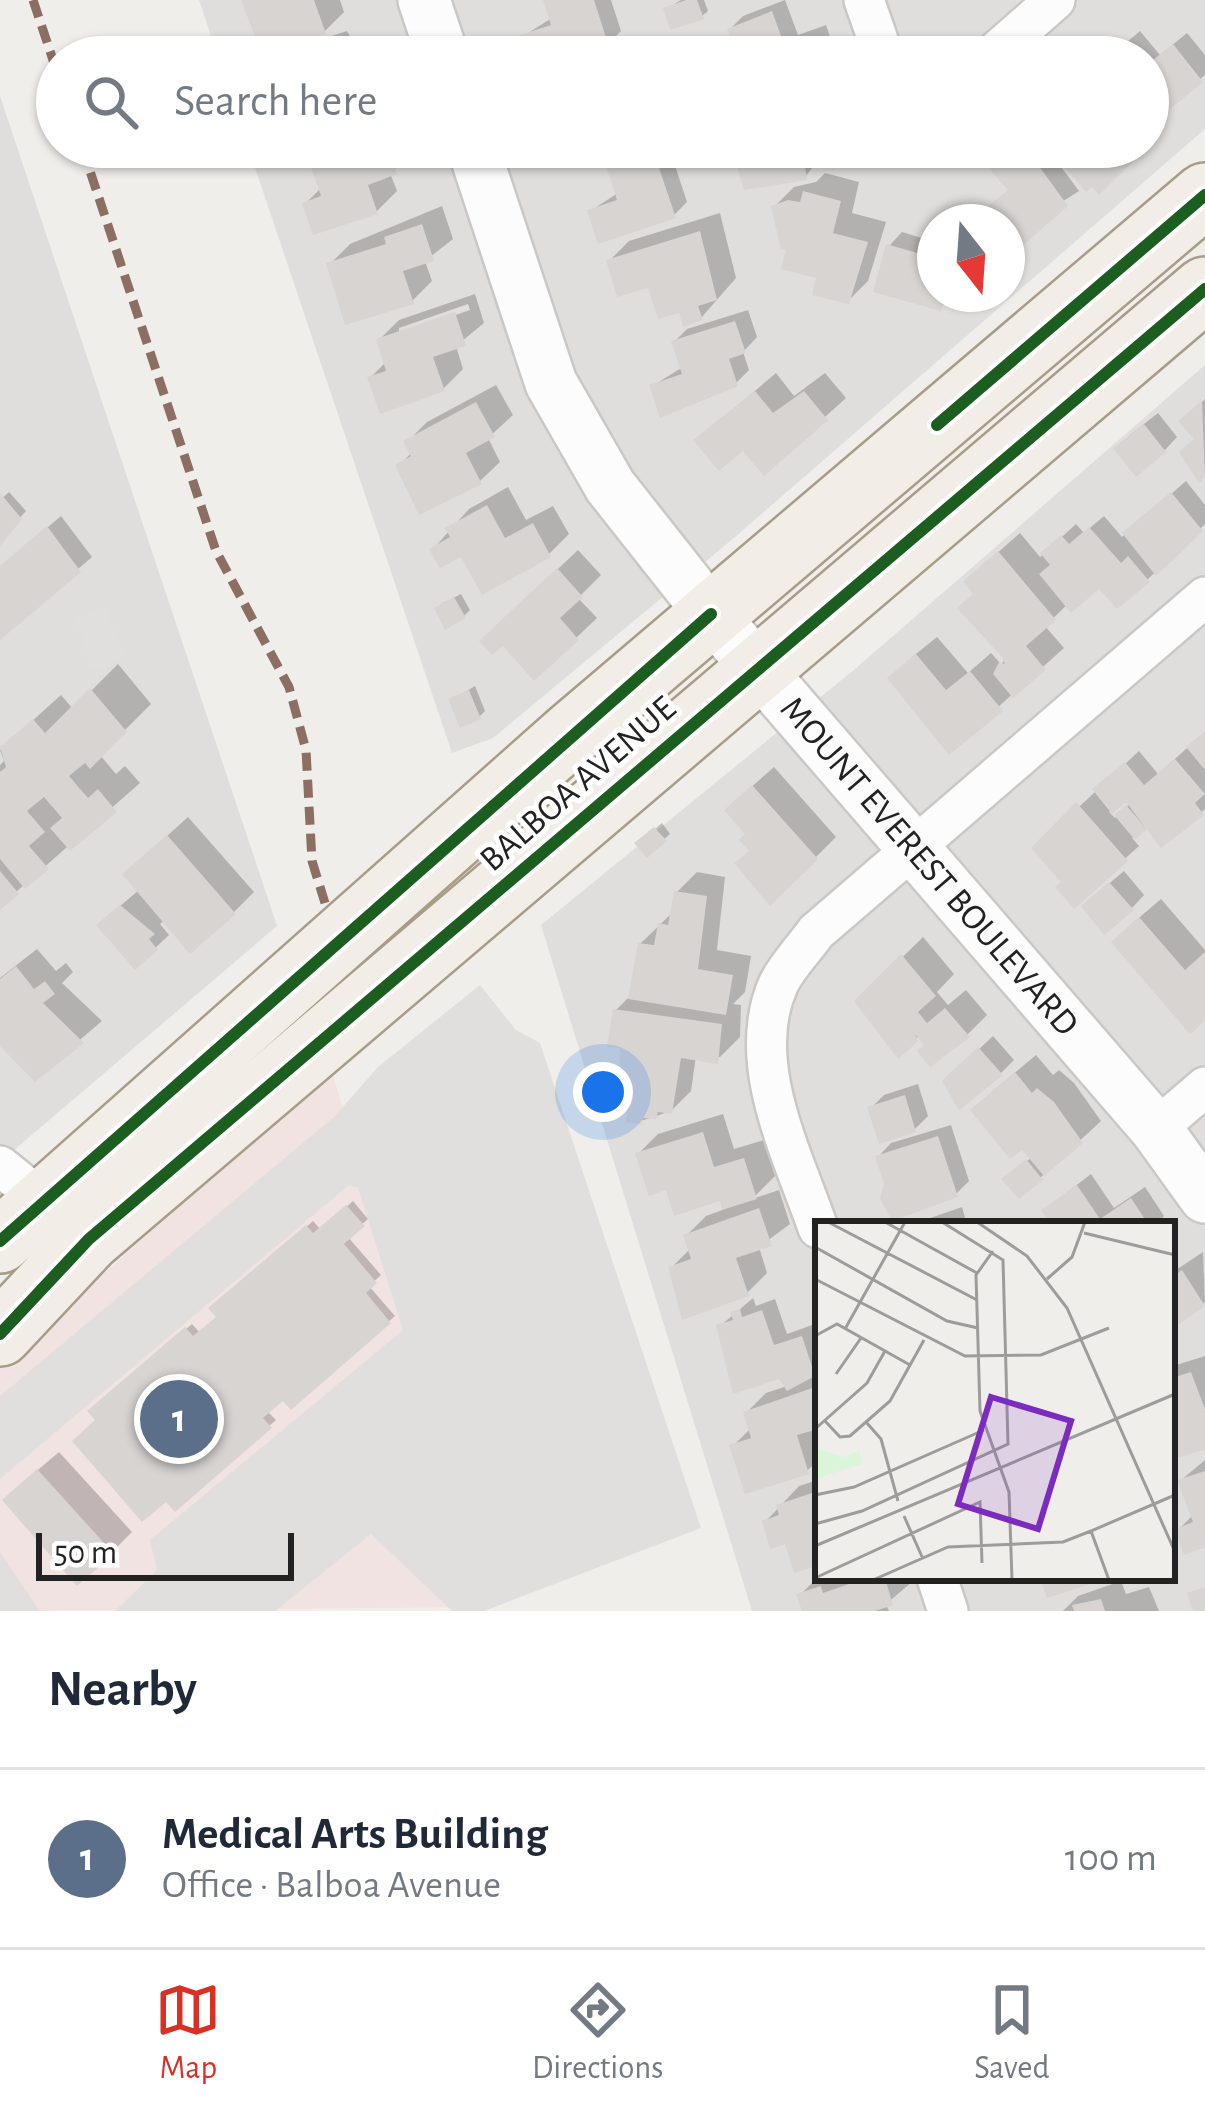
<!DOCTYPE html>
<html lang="en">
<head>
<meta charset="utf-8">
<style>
	:root { --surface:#fff; --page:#f6f6f7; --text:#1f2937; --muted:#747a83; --line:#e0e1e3; --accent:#d93025 }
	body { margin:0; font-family:"Alegreya Sans",sans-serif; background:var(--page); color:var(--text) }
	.compass { position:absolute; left:917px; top:204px; width:108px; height:108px; border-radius:50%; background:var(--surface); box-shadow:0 3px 9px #0004; rotate:163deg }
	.scale { position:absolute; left:36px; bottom:30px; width:258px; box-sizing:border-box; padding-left:12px; border:6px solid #222; border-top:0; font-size:33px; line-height:42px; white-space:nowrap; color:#222; -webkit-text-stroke:9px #fff; paint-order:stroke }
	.you { position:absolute; left:603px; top:1092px; width:42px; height:42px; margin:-30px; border:9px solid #fff; border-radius:50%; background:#1a73e8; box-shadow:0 0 0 18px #1a73e833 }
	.badge { display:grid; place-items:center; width:78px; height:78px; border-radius:50%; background:var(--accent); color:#fff; font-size:39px; font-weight:700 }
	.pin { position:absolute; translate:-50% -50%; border:6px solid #fff; box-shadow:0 3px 12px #0006 }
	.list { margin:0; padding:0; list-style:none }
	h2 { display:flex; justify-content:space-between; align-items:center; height:156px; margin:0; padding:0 48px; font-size:51px }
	h2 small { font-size:39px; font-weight:400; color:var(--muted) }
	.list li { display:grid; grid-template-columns:78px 1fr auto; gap:36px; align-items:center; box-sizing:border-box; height:180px; padding:0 48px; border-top:3px solid var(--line) }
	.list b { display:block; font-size:45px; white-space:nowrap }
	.list p { margin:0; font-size:39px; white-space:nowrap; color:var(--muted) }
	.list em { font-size:39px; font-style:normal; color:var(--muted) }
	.icon { flex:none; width:66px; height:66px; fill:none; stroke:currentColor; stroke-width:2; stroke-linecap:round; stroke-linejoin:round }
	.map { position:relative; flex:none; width:1205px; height:1611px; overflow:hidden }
	.search { position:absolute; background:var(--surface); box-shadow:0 3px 9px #0004; left:36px; right:36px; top:36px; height:132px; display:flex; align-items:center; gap:30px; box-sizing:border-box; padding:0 42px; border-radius:66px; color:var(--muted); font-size:45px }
	.sheet { height:336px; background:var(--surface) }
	nav { display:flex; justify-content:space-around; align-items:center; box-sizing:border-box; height:168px; border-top:3px solid var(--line); background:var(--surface); font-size:33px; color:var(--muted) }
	nav a { display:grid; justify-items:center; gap:6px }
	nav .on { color:var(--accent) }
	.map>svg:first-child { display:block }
</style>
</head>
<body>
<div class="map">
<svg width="1205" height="1611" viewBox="0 0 1205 1611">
	<rect width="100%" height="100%" fill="#f0eeeb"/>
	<!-- residential -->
	<g fill="#dfdedc" fill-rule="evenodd">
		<path d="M199,0H1205V129L735,537L493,738L452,753L248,147H1148V57H218ZM935,222H1007V294H935Z"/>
		<path d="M0,96L277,926L0,1162Z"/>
		<path d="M1205,365V1611H752L541,925L855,669ZM818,1224H1172V1578H818Z"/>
	</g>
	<!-- commercial -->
	<path fill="#f1e3e1" d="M332,1072L494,1607L0,1611V1365Z"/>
	<!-- parking -->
	<g fill="#e0dfde">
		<path d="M106,607L124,657L92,669L76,619Z"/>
		<path d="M480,985L516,1030L540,1043L701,1528L484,1611H452L371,1534L275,1611H115L157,1570L150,1540L403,1330L358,1188L349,1185L0,1479V1396L334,1117L378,1067Z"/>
		<path d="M0,1552L40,1611H0Z"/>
	</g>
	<!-- shadow -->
	<g fill="#0003" fill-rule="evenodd">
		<path d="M245,0H340L344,12L324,32Z"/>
		<path d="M546,0H611L621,31L608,44L568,57H530L523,36L552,18Z"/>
		<path d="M681,0H704L708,11L702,16L666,9Z"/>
		<path d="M785,0L798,35L826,25L837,57H740L730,29L743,16Z"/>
		<path d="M347,31L362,57H298L313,42Z"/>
		<path d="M1140,31L1160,55L1187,33L1205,55V75L1156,116L1164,125L1148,141V57H1109Z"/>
		<path d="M625,50L627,57H601Z"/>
		<path d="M331,147H414L415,152L390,173L397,191L377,211L305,204L321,188L313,165Z"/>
		<path d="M649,147H669L687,202L674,215L590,211L618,193L610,167L623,154Z"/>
		<path d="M1009,147L1047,148L1147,147L1100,191L1060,157L1056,160L1079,191L1007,237V222H994L1011,189Z"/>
		<path d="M828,148L805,177L739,164L754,147Z"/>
		<path d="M825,173L859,182L852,213L886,222L868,281L848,301L790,245L774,207L794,187L816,182Z"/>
		<path d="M442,206L453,239L425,261L432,281L412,301L330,264L350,244Z"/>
		<path d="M945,212L974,220V222H935Z"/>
		<path d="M720,213L736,278L701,318L609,261L629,241Z"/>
		<path d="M935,222V294H954L940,308L889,246L902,232L928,240Z"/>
		<path d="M475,294L484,323L456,346L463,369L443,389L370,378L386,362L379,340L399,320ZM468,304L470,310L399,335V328Z"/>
		<path d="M748,310L757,337L743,352L749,370L736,383L652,386L683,367L674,342L687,329Z"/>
		<path d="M776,373L794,396L825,373L846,398L764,472L743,447L697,440Z"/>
		<path d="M496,385L513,415L488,438L500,462L480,481L399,466L412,452L407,442L427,422Z"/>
		<path d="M1205,399V477L1197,438L1182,421Z"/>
		<path d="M1158,413L1177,437L1165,450L1130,435Z"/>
		<path d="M1186,481L1205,505V524L1148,579L1099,584L1068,604L1045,626L1064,648L949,751L911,658L937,637L968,673L991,653L1001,664L1006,659L976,593L987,562L1020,533L1040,557L1076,524L1084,533L1104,516L1122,537Z"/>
		<path d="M508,487L526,520L553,506L569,534L549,554L433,549L469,509Z"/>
		<path d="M9,492L26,511L0,539V500Z"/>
		<path d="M61,516L92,557L0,636V568Z"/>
		<path d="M578,550L601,575L578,598L597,618L535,677L503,621Z"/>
		<path d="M461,594L470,610L464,616L443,603Z"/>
		<path d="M118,664L151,704L100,755L116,774L125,766L140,783L0,906V765L4,761L0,750L61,695L73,709Z"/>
		<path d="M475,686L485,711L479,717L452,700Z"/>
		<path d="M1205,732V809L1162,843L1147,824L1132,838L1139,846L1074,905L1065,882L1035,848L1139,751L1158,774ZM1127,797L1131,803L1115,818L1109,812Z"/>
		<path d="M774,767L836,837L771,902L752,850L748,790Z"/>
		<path d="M188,817L254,892L234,912L165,920L160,924L169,935L136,966L113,912L139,890L146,855Z"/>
		<path d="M662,823L670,834L647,854L638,844Z"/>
		<path d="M1124,871L1144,895L1132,908L1098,893Z"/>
		<path d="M697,872L725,877L717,950L751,956L745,992L733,1004L741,1005L740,1037L720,1057L696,1056L691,1091L671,1111L641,1121L615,1011L632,994L640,944L674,911L677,892Z"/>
		<path d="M1161,899L1205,950V1021L1134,922Z"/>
		<path d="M923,937L954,974L937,992L948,1005L966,990L987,1015L968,1034L928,1044L920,1035L898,1054L858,1001Z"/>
		<path d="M37,949L56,971L66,963L73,972L62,983L102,1021L35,1078L0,1040V978Z"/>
		<path d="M993,1036L1014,1060L1001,1073L945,1081Z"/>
		<path d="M1036,1055L1053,1075L1059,1070L1074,1083L1101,1121L1041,1177L1011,1174L1032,1157L994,1090Z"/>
		<path d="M918,1084L928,1116L915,1129L871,1108L884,1095Z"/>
		<path d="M723,1114L734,1149L764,1140L775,1176L752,1199L779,1190L790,1224L759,1247L767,1273L747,1293L671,1268L691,1248L686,1236L706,1216L725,1209L722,1198L668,1187L638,1154L658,1134Z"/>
		<path d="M951,1125L969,1181L956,1194L887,1195L878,1157L891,1143Z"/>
		<path d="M1091,1174L1114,1208L1145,1187L1164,1216L1156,1224H1054L1044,1210Z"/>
		<path d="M353,1201L368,1219L348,1237L381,1275L369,1286L395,1316L291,1406L284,1397L267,1411L276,1420L175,1508L99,1420L97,1405L192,1324L200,1333L219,1316L218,1303L313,1221L321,1230Z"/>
		<path d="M962,1207L967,1224H913Z"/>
		<path d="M1203,1252L1205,1302L1177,1322L1172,1264L1176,1270Z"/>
		<path d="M753,1298L756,1306L775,1299L787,1334L815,1324L818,1335V1369L809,1378L818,1375V1460L807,1471L733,1446L751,1428L746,1413L766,1393L787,1386L720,1326Z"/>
		<path d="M1205,1356V1447L1177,1455L1173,1366Z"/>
		<path d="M59,1452L132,1532L112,1552L26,1480Z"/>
		<path d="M1205,1460V1543L1179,1529L1194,1514L1180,1481Z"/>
		<path d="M818,1480V1562L765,1522L799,1486Z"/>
		<path d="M818,1577L910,1578L912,1582L886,1604L889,1611H805L800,1595Z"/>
		<path d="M1121,1581L1126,1594L1149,1587L1159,1611H1063L1078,1596Z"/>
	</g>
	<!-- building -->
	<g fill="#d7d4d2">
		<path d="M241,0H314L326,34L261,52Z"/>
		<path d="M543,0H594L609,47L578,57H527L520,35L551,25Z"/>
		<path d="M686,0H697L704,19L670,30L663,8Z"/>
		<path d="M772,11L785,47L813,36L820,57H737L727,29Z"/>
		<path d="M1126,41L1139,57H1107Z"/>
		<path d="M1173,44L1203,82L1148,127V64Z"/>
		<path d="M355,147H387L397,174L368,185L378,214L313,235L302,203L321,196L310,164Z"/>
		<path d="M751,147H802L807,180L744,190L736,163L754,157Z"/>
		<path d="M1007,147H1025L1068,206L1015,252L1007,242V222H991L982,211L1008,190L986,165Z"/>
		<path d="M1047,147H1147L1099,195L1092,187L1086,192Z"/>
		<path d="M646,153H654L676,218L598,244L587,210L617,200L606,166Z"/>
		<path d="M803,191L841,201L833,233L868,242L849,304L812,295L816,278L781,269L786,249L781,250L771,206L788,200L800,202Z"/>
		<path d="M422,224L434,261L403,271L414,304L345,325L326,263L386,244L384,237Z"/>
		<path d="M929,224L935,225V294H946L941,311L873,292L886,244L921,254Z"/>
		<path d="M700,231L717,300L698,306L703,320L683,327L679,313L658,319L648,288L617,297L606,260Z"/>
		<path d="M455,312L466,346L433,357L445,391L380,414L367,377L386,371L376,339Z"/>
		<path d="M735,321L746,353L729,359L738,386L660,418L649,385L682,374L671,341Z"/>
		<path d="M755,391L773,413L804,391L828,420L764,476L743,451L719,471L693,440Z"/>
		<path d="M1202,401L1205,477L1199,483L1179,452L1194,439L1178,421Z"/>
		<path d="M476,402L495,437L466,453L482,484L419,515L395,465L411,456L403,441Z"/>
		<path d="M1144,424L1166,452L1136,477L1113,448Z"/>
		<path d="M1171,492L1203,531L1156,576L1122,533Z"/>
		<path d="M0,493L22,519L0,546Z"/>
		<path d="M487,505L505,538L533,523L551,557L482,595L461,557L440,568L429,549L450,537L445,528Z"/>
		<path d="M47,526L81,572L0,640V566Z"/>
		<path d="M1089,527L1121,563L1128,556L1150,582L1117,609L1099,589L1071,613L1039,574L1050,565L1040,553L1061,535L1069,544Z"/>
		<path d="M998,551L1056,620L1026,646L1046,670L1013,698L993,674L999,662L1005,664L1002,657L957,608L973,594L963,581Z"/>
		<path d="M557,568L583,597L560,618L579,640L534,681L503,646L492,655L479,641Z"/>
		<path d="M454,597L466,618L445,630L434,608Z"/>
		<path d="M916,654L946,690L970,671L1003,711L949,755L887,678Z"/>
		<path d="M90,688L127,732L90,769L85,763L69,776L88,798L98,789L117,812L70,851L50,828L62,818L44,797L27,811L45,832L29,846L49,869L25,889L0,859V772L6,767L0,747L33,719L45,733Z"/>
		<path d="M469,690L481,719L460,728L448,699Z"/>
		<path d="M1205,731V770L1186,747Z"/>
		<path d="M1175,759L1205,794L1195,803L1204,815L1161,848L1126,802L1112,814L1092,789L1125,762L1144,785Z"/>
		<path d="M752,785L818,859L770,906L734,863L749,851L739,840L745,834L724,810Z"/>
		<path d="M1076,802L1128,861L1074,909L1055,887L1061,882L1031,848Z"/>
		<path d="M1126,805L1147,829L1135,840L1114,815Z"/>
		<path d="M654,827L667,841L647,858L634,843Z"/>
		<path d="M167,835L236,914L190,954L122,874Z"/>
		<path d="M0,871L19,894L0,910Z"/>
		<path d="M1109,882L1134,910L1104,935L1081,906Z"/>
		<path d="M674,891L707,896L698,969L733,975L726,1015L628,999L638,943L654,945L658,923L668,925Z"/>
		<path d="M120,905L155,934L149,939L158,950L135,970L96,925Z"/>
		<path d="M1139,917L1185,970L1205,952V1021L1190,1034L1111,942Z"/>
		<path d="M901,954L936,996L918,1012L927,1023L945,1008L970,1037L930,1067L917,1051L924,1045L915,1034L918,1041L898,1059L854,1001Z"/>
		<path d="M16,966L34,989L45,981L55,994L43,1003L84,1043L35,1082L0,1046V979Z"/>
		<path d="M613,1009L722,1024L718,1064L681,1058L672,1114L658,1112L656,1119L643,1118L642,1124L626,1122L630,1092L619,1091L620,1048L607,1047Z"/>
		<path d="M978,1047L1003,1075L959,1110L942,1081Z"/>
		<path d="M1015,1072L1032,1093L1037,1088L1054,1102L1083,1143L1044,1176L1022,1150L1010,1159L970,1110Z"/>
		<path d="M905,1095L916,1132L879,1144L867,1107Z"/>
		<path d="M703,1132L714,1167L744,1158L757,1199L722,1210L720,1201L674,1216L666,1190L649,1196L635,1153Z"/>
		<path d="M938,1136L958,1197L892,1221L880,1198L884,1184L875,1156Z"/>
		<path d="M1026,1159L1043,1180L1019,1199L1001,1179Z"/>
		<path d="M1077,1185L1100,1219L1131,1198L1148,1224H1050L1041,1210Z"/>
		<path d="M346,1205L365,1226L344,1244L377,1283L366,1293L391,1323L291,1410L283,1401L263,1418L272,1428L175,1512L166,1502L142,1522L72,1441L95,1420L87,1411L185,1327L193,1336L216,1317L208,1308L306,1225L313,1233Z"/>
		<path d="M759,1208L772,1246L736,1258L749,1296L682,1320L668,1267L691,1259L683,1235Z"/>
		<path d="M1182,1270L1205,1306L1176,1326L1172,1277Z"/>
		<path d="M740,1309L742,1317L762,1310L774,1345L802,1336L815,1376L787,1391L779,1379L733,1394L716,1325L733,1320L730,1312Z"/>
		<path d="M1191,1372L1205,1409V1449L1175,1459L1172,1378Z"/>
		<path d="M818,1386V1429L797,1435L809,1474L745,1494L729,1445L751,1438L743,1412Z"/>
		<path d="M37,1469L114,1554L77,1586L2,1500Z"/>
		<path d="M1205,1471V1547L1184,1555L1175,1529L1193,1522L1177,1480Z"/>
		<path d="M818,1491V1565L794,1573L785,1544L770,1549L762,1521L779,1515L776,1505Z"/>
		<path d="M847,1578H885L893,1605L875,1611H802L796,1594L821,1586L823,1593L849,1584Z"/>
		<path d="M1040,1578H1105V1579L1047,1598Z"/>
		<path d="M1205,1587V1611H1193L1187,1593Z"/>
		<path d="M1101,1599L1105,1611H1074L1072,1605Z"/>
	</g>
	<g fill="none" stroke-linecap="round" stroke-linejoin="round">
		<defs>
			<g id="minor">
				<path d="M864,0L884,57"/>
				<path d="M990,57L1055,0"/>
				<path d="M1156,1129L1205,1087"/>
				<path d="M0,1166L61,1215"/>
				<path d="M818,1228C793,1155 744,1062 778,985C786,967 804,949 816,932L1205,597"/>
				<path d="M937,1578L948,1611"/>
			</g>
			<g id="tertiary">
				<path d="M424,0L443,57"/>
				<path id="s1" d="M473,147L551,383L610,486L711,614L1156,1129L1205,1197"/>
			</g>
			<g id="primary">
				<path d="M0,1241L571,734L1205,195"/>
				<path d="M0,1334L89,1239L1205,289"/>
			</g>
		</defs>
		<!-- minor casing -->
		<use href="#minor" stroke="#c9c8c7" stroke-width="44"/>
		<!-- tertiary casing -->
		<use href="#tertiary" stroke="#c9c8c7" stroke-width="56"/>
		<!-- primary casing -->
		<use href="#primary" stroke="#a79c86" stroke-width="68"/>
		<!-- minor -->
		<use href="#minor" stroke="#fdfcfc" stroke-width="39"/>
		<!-- tertiary -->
		<use href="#tertiary" stroke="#fdfcfc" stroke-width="51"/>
		<!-- primary -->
		<use href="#primary" stroke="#f3ede7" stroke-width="63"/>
		<!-- quiet -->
		<g stroke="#8d6e63" stroke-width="9" stroke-dasharray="18 9" stroke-linecap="butt">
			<path d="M33,0L57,72"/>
			<path d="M82,147L216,551L289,687L306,750L312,861L325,903"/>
		</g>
		<defs>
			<g id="cycleway">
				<path d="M937,425L1205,195"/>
				<path d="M0,1241L711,614"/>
				<path d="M0,1334L89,1239L1205,289"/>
			</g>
		</defs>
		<!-- cycleway casing -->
		<use href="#cycleway" stroke="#fff" stroke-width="20"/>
		<!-- cycleway -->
		<use href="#cycleway" stroke="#1b5e20" stroke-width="12"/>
	</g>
	<g text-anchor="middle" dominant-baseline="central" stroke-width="10" stroke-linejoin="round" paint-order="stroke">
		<!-- street labels -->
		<g font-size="36" fill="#222" stroke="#fff">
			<text transform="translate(578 784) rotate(-41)">BALBOA AVENUE</text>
			<text stroke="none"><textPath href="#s1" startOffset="864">MOUNT EVEREST BOULEVARD</textPath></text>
		</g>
	</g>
	<!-- overview -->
	<g transform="translate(815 1221)">
		<rect width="360" height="360" fill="#f0eeeb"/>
		<path d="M0,227L30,236L44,229L47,243L0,258Z" fill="#daf5da"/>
		<path fill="none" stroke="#9e9c9b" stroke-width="3" d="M13,1L162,79M70,1L162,52M162,1L212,35L252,87L360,331M269,12L360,34M0,26L132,100L163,107M178,30L161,54L165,190L194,271L197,359M0,58L150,135L226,134L294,107M232,58L257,36L270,1M30,108L90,1M0,115L22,103L95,144M21,153L46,117M10,200L25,216L35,215L75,180L109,119M51,201L66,218L83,280M0,208L52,162L70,130M0,274L39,266L169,209M89,295L108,338M0,303L47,290L193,223L188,39L127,1M0,325L360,173M0,357L165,281L167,342M58,359L133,326L248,321L276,310M294,359L276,310L360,274"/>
		<path fill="#7b2cbf" fill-opacity="0.15" stroke="#7b2cbf" stroke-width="6" d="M176,176L256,200L223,308L143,283Z"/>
		<rect width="360" height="360" fill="none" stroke="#222" stroke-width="6"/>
	</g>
</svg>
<svg class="compass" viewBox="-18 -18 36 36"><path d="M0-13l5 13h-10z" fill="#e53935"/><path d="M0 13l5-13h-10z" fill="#747a83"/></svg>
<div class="scale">50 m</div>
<div class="you"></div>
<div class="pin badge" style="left:179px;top:1419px;background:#5c6f8a">1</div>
<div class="search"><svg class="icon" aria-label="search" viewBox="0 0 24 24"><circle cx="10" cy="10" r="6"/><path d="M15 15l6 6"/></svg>Search here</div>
</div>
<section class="sheet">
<h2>Nearby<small></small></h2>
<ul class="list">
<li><span class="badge" style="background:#5c6f8a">1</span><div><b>Medical Arts Building</b><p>Office · Balboa Avenue</p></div><em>100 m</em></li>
</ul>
</section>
<nav>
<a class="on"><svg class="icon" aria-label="map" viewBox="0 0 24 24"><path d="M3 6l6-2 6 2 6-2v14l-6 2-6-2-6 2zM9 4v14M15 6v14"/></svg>Map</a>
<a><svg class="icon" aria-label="directions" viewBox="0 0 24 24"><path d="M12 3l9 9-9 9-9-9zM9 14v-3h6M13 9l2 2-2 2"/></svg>Directions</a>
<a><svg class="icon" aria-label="saved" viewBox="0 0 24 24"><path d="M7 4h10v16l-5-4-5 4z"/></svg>Saved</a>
</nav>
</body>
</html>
